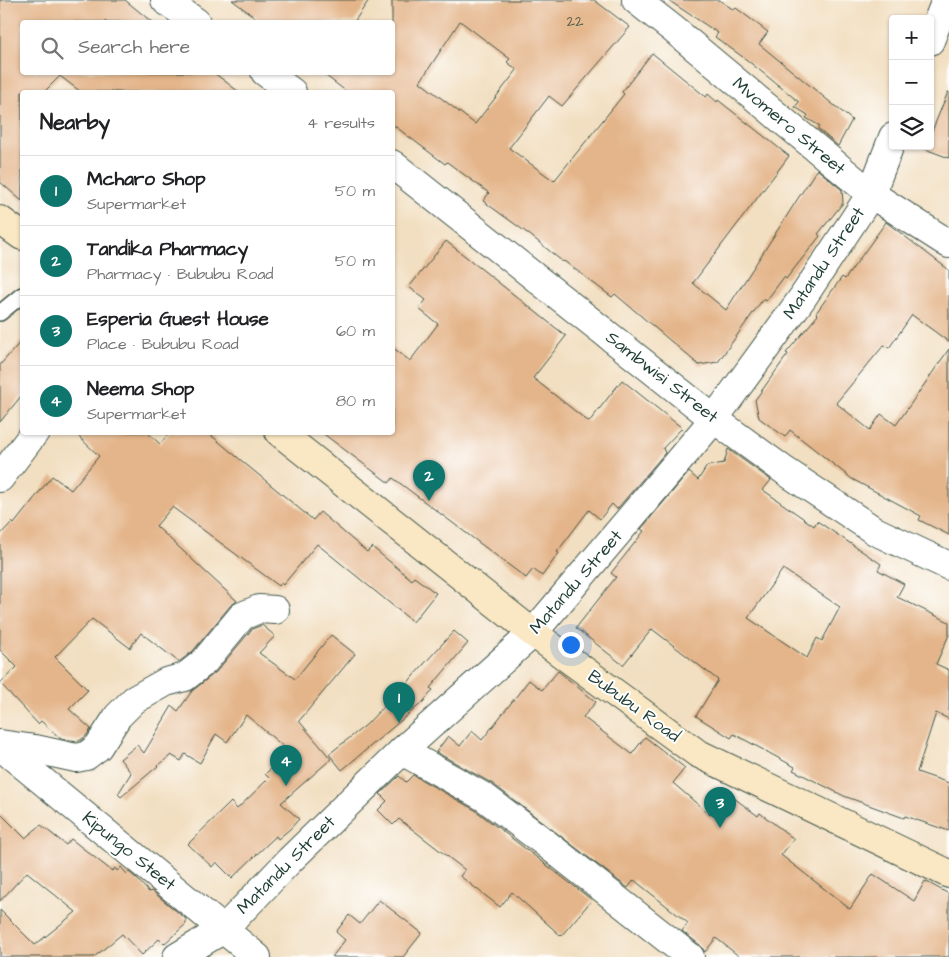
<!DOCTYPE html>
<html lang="en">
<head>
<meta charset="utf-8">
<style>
	:root { --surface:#fff; --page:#f2f2f2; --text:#202124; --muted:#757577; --line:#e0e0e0; --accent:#0f766e }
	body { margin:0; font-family:"Architects Daughter",sans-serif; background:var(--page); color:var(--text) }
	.controls { position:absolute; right:15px; top:15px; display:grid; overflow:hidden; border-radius:5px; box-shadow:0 1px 4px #0004 }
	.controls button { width:45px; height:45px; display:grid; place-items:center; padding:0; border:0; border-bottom:1px solid var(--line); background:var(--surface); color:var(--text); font:25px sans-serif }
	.you { position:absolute; left:570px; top:644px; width:18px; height:18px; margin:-12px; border:4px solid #fff; border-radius:50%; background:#1a73e8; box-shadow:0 0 0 8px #1a73e833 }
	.badge { display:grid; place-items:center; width:32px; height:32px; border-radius:50%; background:var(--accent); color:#fff; font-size:16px; font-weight:700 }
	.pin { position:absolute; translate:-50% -41px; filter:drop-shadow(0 1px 2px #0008) }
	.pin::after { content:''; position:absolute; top:26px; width:18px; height:15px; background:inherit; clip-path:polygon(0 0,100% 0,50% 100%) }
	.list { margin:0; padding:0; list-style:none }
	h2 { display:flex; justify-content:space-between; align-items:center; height:65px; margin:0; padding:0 20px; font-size:21px }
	h2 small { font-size:16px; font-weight:400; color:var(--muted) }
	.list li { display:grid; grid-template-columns:32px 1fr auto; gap:15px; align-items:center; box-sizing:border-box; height:70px; padding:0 20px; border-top:1px solid var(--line) }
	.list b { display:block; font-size:19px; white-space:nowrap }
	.list p { margin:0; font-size:16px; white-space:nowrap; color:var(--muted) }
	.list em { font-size:16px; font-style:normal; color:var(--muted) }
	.icon { flex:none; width:28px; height:28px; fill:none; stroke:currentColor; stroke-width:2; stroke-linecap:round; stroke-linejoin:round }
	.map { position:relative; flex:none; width:949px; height:957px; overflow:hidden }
	.search { position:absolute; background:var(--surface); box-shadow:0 1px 4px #0004; left:20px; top:20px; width:375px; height:55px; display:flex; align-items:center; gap:12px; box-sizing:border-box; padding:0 18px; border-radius:5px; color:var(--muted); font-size:19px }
	.panel { position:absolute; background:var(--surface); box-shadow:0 1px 4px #0004; left:20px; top:90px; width:375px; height:345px; border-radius:5px }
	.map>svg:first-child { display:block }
</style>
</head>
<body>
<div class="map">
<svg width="949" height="957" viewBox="0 0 949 957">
	<rect width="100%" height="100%" fill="#fff"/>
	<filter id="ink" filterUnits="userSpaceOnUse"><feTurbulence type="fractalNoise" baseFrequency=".02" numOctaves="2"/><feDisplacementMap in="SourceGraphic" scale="10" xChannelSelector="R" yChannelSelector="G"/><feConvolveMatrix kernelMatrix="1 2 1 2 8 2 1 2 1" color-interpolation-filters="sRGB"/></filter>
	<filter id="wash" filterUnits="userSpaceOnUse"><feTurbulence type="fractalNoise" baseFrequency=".0096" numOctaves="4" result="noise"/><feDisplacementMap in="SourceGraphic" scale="20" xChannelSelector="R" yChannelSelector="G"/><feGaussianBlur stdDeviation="1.12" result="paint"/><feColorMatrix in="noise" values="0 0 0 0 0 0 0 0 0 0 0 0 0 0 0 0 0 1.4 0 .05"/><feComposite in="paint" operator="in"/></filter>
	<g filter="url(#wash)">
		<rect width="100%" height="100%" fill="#f2dfc1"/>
		<g id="blocks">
			<!-- building -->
			<g fill="#e4b58a" fill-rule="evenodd">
				<path d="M0,0H125L152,22H22V72H213L239,92H81L60,76L44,92H22V201L0,182Z"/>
				<path d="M232,0H369L354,22H261Z"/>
				<path d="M392,0H594L630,27L562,106L549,96L509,148L554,181L624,94L622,92L652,53L706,97L708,94L717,102L718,100L789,156L693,283L726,310L817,169L842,190L843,203L818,234L820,236L786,279L784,277L766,301L763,299L718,362L699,365L615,294L612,297L564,261L563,262L530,235L483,201L489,193L447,162L445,164L392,124V92H347L321,72H392ZM460,21L510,59L507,62L517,70L475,124L420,82Z"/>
				<path d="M668,0H719L734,10L736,8L768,32L759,44L852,120L838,146L818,129L820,126L806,118L808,115L795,107L799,102L747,60L715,37L718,33Z"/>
				<path d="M948,92H949V158L925,149L926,146H930V136Z"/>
				<path d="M886,222L949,270V342L912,315L889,348L884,345L836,403L870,430L881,414L896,425L949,349V535L919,520L921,516L852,479L790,430L785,437L759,418L755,400L788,354L786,353L818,315L816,313L842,277L845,279Z"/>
				<path d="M446,241L566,336L533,378L589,422L622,380L682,428L663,448L665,453L617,509L612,504L600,519L589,510L557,552L559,553L542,576L533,569L526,578L393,478L389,483L321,432H392V347L410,361L438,324L419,309L426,300L409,287Z"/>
				<path d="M22,340V395L0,422V365Z"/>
				<path d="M74,432H147L160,444L170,432H207L313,520L320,512L367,552L372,547L412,580L414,577L436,593L413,622L317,544L283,585L281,583L279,586L172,507L156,526L237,601L230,606L193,651L179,662L141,633L130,648L92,619L55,657L88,690L69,709L91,729L86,736L79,741L61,739L41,721L38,724L0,683L17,667L0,650V535L12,522L14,524L52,476L71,490L99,456Z"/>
				<path d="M728,449L771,480L763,490L814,526L817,521L881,564L878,570L904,584L897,597L949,622V635L936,664L949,670V719L936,713L917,772L949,783V831L905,816L904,818L844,796L793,770L795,767L734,734L731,738L696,716L718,680L652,629L623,665L576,628L616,577L611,573L644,531L641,529L689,472L698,480L707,466L724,463ZM783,569L840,607L822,641L817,638L807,658L748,618Z"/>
				<path d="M262,625L275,636L259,653L295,679L331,635L355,654L299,721L331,759L281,803L299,819L290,829L278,839L276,836L232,878L216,862L212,867L188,844L231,802L237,809L269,778L265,774L290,752L246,715L227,742L216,734L200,763L185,754L181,761L171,755L121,797L118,794L131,773L120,759L137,745L144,753L172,706L178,711L192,691L216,672L252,629Z"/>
				<path d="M454,631L468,643L430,688L433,690L423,702L342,770L329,754L366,725L386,704L389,707L414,675Z"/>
				<path d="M558,671L596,702L583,717L632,754L645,737L685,768L673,783L710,815L726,792L758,816L760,813L794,839L781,855L850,909L873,874L914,901L925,881L949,894V957H740L716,938L705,952L700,945L682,931L688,923L634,880L628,888L493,784L436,752L448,736L460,746L472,731L482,740L529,680L542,690Z"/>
				<path d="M413,775L475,810L592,900L561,936L512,892L500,907L460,876L465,870L399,819L393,825L378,810L387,801L380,794L399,776L406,782Z"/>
				<path d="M0,813L25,838L41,825L66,845L71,839L112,871L115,868L117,871L121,867L127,874L129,872L136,878L149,892L152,891L186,919V924L164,944L159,939L142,955L122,934L94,957H0V910L35,945L76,912L27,872L0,901Z"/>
				<path d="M379,900L422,933L403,957H332L345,940L336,932L349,915L360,924Z"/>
			</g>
		</g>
	</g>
	<g filter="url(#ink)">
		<use href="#blocks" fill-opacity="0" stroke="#3f5549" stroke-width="1"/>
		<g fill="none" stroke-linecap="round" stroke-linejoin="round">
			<defs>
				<path id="lane" d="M0,313L22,295"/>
				<g id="street">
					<path d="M165,0L196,22"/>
					<path d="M636,0L673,29L871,194L949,244"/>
					<path d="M930,41L946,0"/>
					<path d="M265,72L292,92"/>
					<path d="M392,164L714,419L785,471L875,531L949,566"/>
					<path d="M0,478L35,432"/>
					<path d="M0,744L35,749L76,758L86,756L98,747L118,716L134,700L166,682L185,677L204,662L242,616L259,609L275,610"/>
					<path d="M0,746L257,957"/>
					<path d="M402,751L484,797L544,842L690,957"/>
					<path d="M177,957L224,929L290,860L402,751L533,633L714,419L803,297L871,194L893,137"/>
				</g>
				<g id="secondary">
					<path d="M0,220L22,236"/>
					<path d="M279,432L533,633L697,753L949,874"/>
				</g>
			</defs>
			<!-- lane casing -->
			<use href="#lane" stroke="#3f5549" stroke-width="18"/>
			<!-- street casing -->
			<use href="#street" stroke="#3f5549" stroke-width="30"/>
			<!-- secondary casing -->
			<use href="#secondary" stroke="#3f5549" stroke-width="30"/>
			<!-- lane -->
			<use href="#lane" stroke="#fff" stroke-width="15"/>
			<!-- street -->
			<use href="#street" stroke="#fff" stroke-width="28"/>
			<!-- secondary -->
			<use href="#secondary" stroke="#fae7c3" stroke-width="28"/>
		</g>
	</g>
	<g text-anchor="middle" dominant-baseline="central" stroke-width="4" stroke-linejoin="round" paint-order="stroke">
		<!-- number labels -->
		<g font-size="15" fill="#505b4a">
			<text x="575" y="21">22</text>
		</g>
		<!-- street labels -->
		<g font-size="18" fill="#1f3d34" stroke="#fff">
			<text transform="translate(789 126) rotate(40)">Mvomero Street</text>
			<text transform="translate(824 263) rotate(-56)">Matandu Street</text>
			<text transform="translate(662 377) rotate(38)">Sambwisi Street</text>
			<text transform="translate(576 582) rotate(-49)">Matandu Street</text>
			<text transform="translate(634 706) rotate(36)">Bububu Road</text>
			<text transform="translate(129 851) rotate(39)">Kipungo Steet</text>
			<text transform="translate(286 865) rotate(-45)">Matandu Street</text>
		</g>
	</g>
</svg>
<div class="controls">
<button>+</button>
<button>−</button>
<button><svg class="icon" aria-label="layers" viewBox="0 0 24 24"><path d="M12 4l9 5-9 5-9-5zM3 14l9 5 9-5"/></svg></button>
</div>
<div class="you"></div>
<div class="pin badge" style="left:399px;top:723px">1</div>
<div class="pin badge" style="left:429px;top:501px">2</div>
<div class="pin badge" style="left:720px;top:828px">3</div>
<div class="pin badge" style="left:286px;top:786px">4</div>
<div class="search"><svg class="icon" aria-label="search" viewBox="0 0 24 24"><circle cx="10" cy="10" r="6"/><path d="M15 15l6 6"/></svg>Search here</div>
<section class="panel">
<h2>Nearby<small>4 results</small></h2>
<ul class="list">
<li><span class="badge">1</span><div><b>Mcharo Shop</b><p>Supermarket</p></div><em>50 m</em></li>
<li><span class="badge">2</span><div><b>Tandika Pharmacy</b><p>Pharmacy · Bububu Road</p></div><em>50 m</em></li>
<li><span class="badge">3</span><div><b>Esperia Guest House</b><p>Place · Bububu Road</p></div><em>60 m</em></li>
<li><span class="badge">4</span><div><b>Neema Shop</b><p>Supermarket</p></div><em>80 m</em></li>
</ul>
</section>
</div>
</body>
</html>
